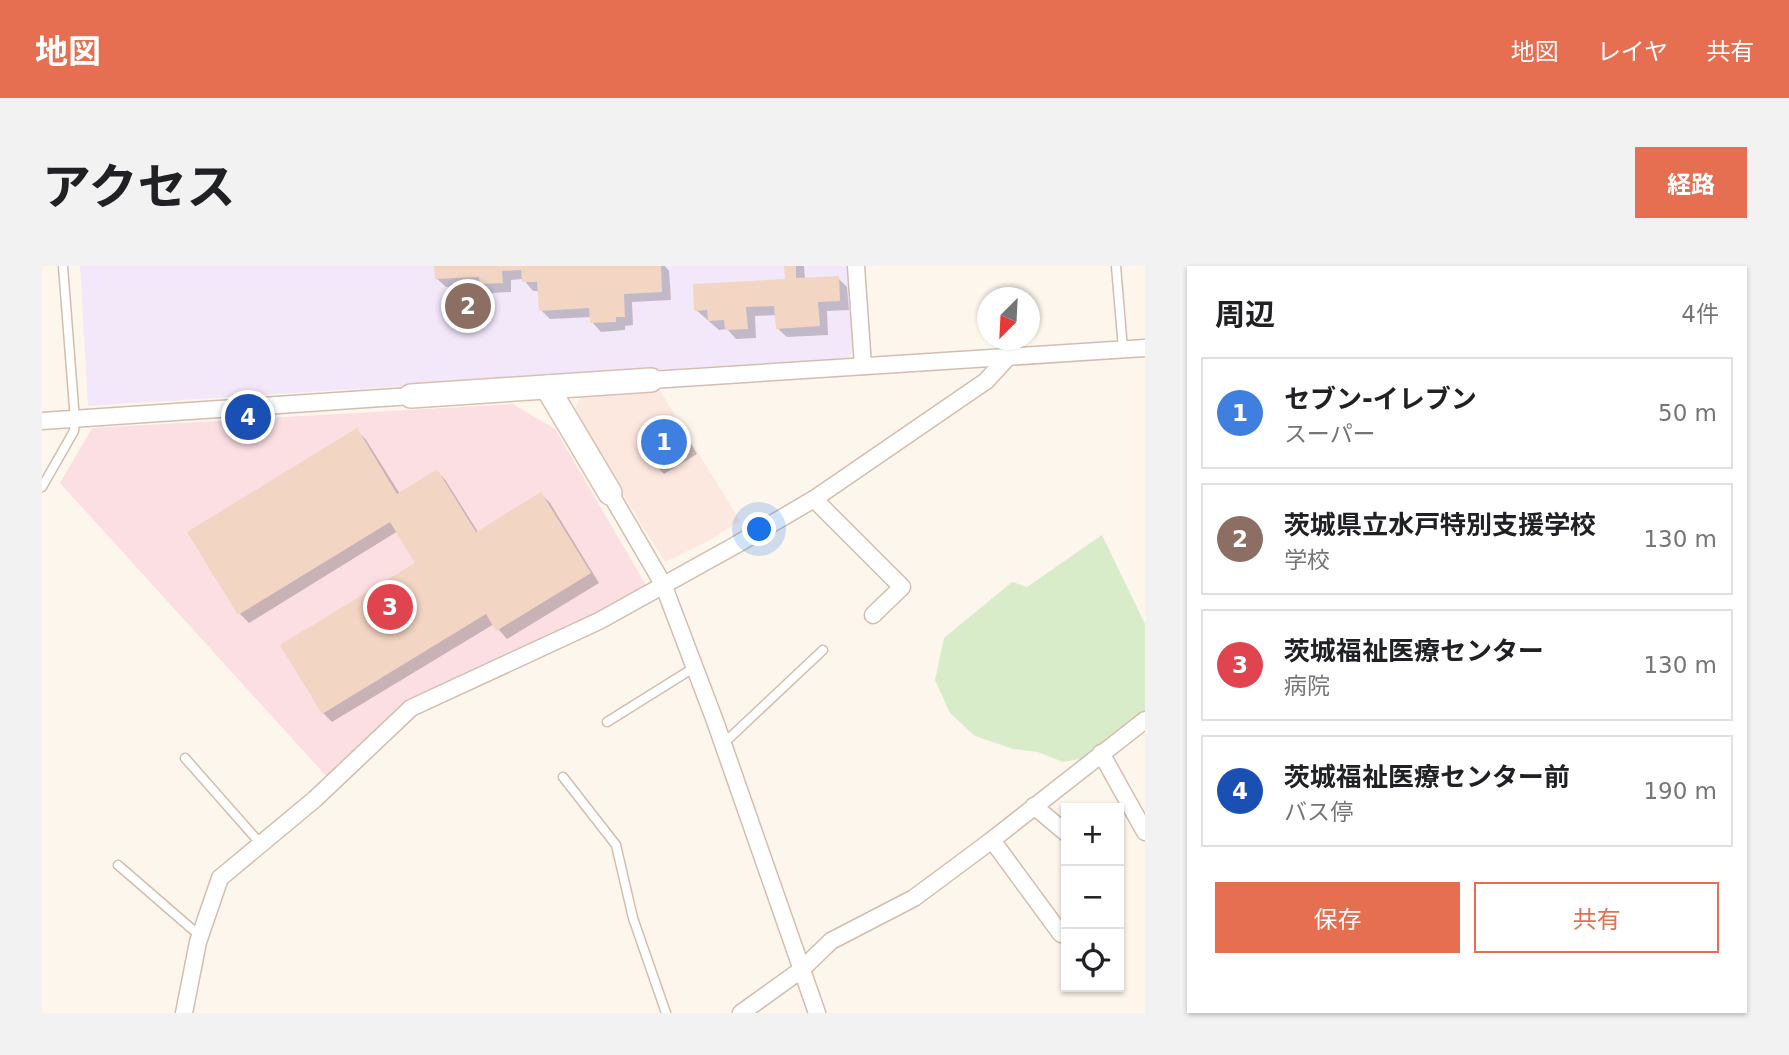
<!DOCTYPE html>
<html lang="ja">
<head>
<meta charset="utf-8">
<style>
	:root { --surface:#fff; --page:#f2f2f2; --text:#202124; --muted:#757577; --line:#e0e0e0; --accent:#e76f51 }
	body { margin:0; font-family:"DejaVu Sans","Noto Sans JP",sans-serif; background:var(--page); color:var(--text) }
	.controls { position:absolute; right:21px; bottom:21px; display:grid; overflow:hidden; border-radius:0px; box-shadow:0 2px 5px #0004 }
	.controls button { width:63px; height:63px; display:grid; place-items:center; padding:0; border:0; border-bottom:2px solid var(--line); background:var(--surface); color:var(--text); font:35px sans-serif }
	.compass { position:absolute; left:935px; top:21px; width:63px; height:63px; border-radius:50%; background:var(--surface); box-shadow:0 2px 5px #0004; rotate:204deg }
	.you { position:absolute; left:718px; top:264px; width:24px; height:24px; margin:-18px; border:5px solid #fff; border-radius:50%; background:#1a73e8; box-shadow:0 0 0 10px #1a73e833 }
	.badge { display:grid; place-items:center; width:46px; height:46px; border-radius:50%; background:var(--accent); color:#fff; font-size:23px; font-weight:700 }
	.pin { position:absolute; translate:-50% -50%; border:4px solid #fff; box-shadow:0 2px 7px #0006 }
	.list { margin:0; padding:0; list-style:none }
	h2 { display:flex; justify-content:space-between; align-items:center; height:91px; margin:0; padding:0 28px; font-size:30px }
	h2 small { font-size:23px; font-weight:400; color:var(--muted) }
	.list li { display:grid; grid-template-columns:46px 1fr auto; gap:21px; align-items:center; box-sizing:border-box; height:112px; margin:0 14px 14px; padding:0 14px; border:2px solid var(--line); border-radius:0px }
	.list b { display:block; font-size:26px; white-space:nowrap }
	.list p { margin:0; font-size:23px; white-space:nowrap; color:var(--muted) }
	.list em { font-size:23px; font-style:normal; color:var(--muted) }
	.actions { display:flex; gap:14px; padding:21px 28px }
	.actions a { flex:1; padding:16px 0; border:2px solid var(--accent); border-radius:0px; text-align:center; font-size:24px; color:var(--accent) }
	.actions .main { background:var(--accent); color:#fff }
	.icon { flex:none; width:38px; height:38px; fill:none; stroke:currentColor; stroke-width:2; stroke-linecap:round; stroke-linejoin:round }
	.map { position:relative; flex:none; width:1103px; height:747px; overflow:hidden; border-radius:0px }
	header { display:flex; align-items:center; gap:42px; box-sizing:border-box; height:98px; padding:0 35px; background:var(--accent); color:#fff }
	header strong { font-size:33px }
	nav { display:flex; gap:38px; margin-inline-start:auto; font-size:24px }
	.intro { display:flex; align-items:center; justify-content:space-between; box-sizing:border-box; height:168px; padding:0 42px }
	h1 { margin:0; font-size:49px }
	.button { padding:18px 32px; border-radius:0px; background:var(--accent); color:#fff; font-size:24px; font-weight:700 }
	main { display:flex; gap:42px; padding:0 42px }
	aside { flex:1; background:var(--surface); border-radius:0px; box-shadow:0 2px 5px #0004 }
	.map>svg:first-child { display:block }
</style>
</head>
<body>
<header>
<strong>地図</strong>
<nav><a>地図</a><a>レイヤ</a><a>共有</a></nav>
</header>
<div class="intro"><h1>アクセス</h1><a class="button">経路</a></div>
<main>
<div class="map">
<svg width="1103" height="747" viewBox="0 0 1103 747">
	<rect width="100%" height="100%" fill="#fdf6ec"/>
	<!-- commercial -->
	<path fill="#fde8e0" d="M617,123L698,255L668,274L623,296L531,149L541,124Z"/>
	<!-- education -->
	<path fill="#f3e8fa" d="M38,0H808L813,80L806,92L46,140Z"/>
	<!-- medical -->
	<path fill="#fbdfe3" d="M471,138L513,163L605,321L528,361L361,438L286,512L18,217L50,162Z"/>
	<!-- green -->
	<path fill="#d8ecc9" d="M1060,269L1103,358V444L1043,492L1021,496L996,486L971,483L933,470L908,447L893,414L902,372L970,316L985,321Z"/>
	<!-- shadow -->
	<g fill="#0003">
		<path d="M394,0H623L627,5L629,34L590,36L591,59L583,60V64L559,66L550,56V51L508,53L499,44L498,25H491L481,13L469,14V26L449,27L441,20L404,21L394,12Z"/>
		<path d="M744,0H762L763,13L796,12L805,21L807,44L785,45L786,69L745,71L735,62L734,49L713,50L714,72L694,73L685,63L677,64L654,44L745,15Z"/>
		<path d="M631,152L638,159L655,188L622,208L615,201L598,172Z"/>
		<path d="M315,164L324,174L358,228L395,205L404,215L436,266L499,228L508,237L557,317L465,373L452,358L290,456L281,447L376,297L356,265L207,357L197,347Z"/>
	</g>
	<!-- building -->
	<g fill="#f3d5c3">
		<path d="M392,0H619L620,26L582,28L583,51H574V56L548,57L547,42L497,45L495,16H480L479,4L460,5L461,17L438,18L437,11L393,13Z"/>
		<path d="M742,0H754V12L797,10L798,35L776,36L778,60L734,63L732,40L704,41L706,63L683,64L682,54L666,55L665,44L652,45L651,18L743,13Z"/>
		<path d="M631,150L649,181L614,202L596,171Z"/>
		<path d="M315,162L355,228L395,203L434,266L499,226L549,307L454,365L444,348L280,448L238,379L373,297L348,256L196,349L145,266Z"/>
	</g>
	<g fill="none" stroke-linecap="round" stroke-linejoin="round">
		<defs>
			<g id="lane">
				<path d="M1074,0L1081,83"/>
				<path d="M0,221L32,165L33,154L21,0"/>
				<path d="M565,456L653,401"/>
				<path d="M681,478L781,384"/>
				<path d="M143,492L218,577"/>
				<path d="M521,511L574,579L591,652L624,747"/>
				<path d="M76,599L158,670"/>
			</g>
			<g id="street">
				<path d="M814,0L821,100"/>
				<path d="M609,114L1103,82"/>
				<path d="M0,155L369,130"/>
				<path d="M568,227L621,318L673,455L775,747"/>
				<path d="M772,233L860,321L831,349"/>
				<path d="M1059,487L1103,566"/>
				<path d="M992,540L1024,567"/>
				<path d="M950,574L1019,668"/>
				<path d="M142,747L156,676L178,612L273,533L369,442L557,355L692,280L772,233L944,115L966,91"/>
				<path d="M699,747L759,704L789,675L872,632L950,574L1103,454"/>
			</g>
			<g id="secondary">
				<path d="M505,121L568,227"/>
				<path d="M369,130L609,114"/>
			</g>
		</defs>
		<!-- lane casing -->
		<use href="#lane" stroke="#d1beb0" stroke-width="11"/>
		<!-- street casing -->
		<use href="#street" stroke="#d1beb0" stroke-width="19"/>
		<!-- secondary casing -->
		<use href="#secondary" stroke="#d6c0b0" stroke-width="26"/>
		<!-- lane -->
		<use href="#lane" stroke="#fff" stroke-width="8"/>
		<!-- street -->
		<use href="#street" stroke="#fff" stroke-width="16"/>
		<!-- secondary -->
		<use href="#secondary" stroke="#fff" stroke-width="23"/>
	</g>
</svg>
<div class="controls">
<button>+</button>
<button>−</button>
<button><svg class="icon" aria-label="locate" viewBox="0 0 24 24"><circle cx="12" cy="12" r="6"/><path d="M12 2v4M12 18v4M2 12h4M18 12h4"/></svg></button>
</div>
<svg class="compass" viewBox="-18 -18 36 36"><path d="M0-13l5 13h-10z" fill="#e53935"/><path d="M0 13l5-13h-10z" fill="#757577"/></svg>
<div class="you"></div>
<div class="pin badge" style="left:622px;top:176px;background:#3f7fe0">1</div>
<div class="pin badge" style="left:426px;top:40px;background:#8d6e63">2</div>
<div class="pin badge" style="left:348px;top:341px;background:#e0444e">3</div>
<div class="pin badge" style="left:206px;top:151px;background:#1a4fb4">4</div>
</div>
<aside>
<h2>周辺<small>4件</small></h2>
<ul class="list">
<li><span class="badge" style="background:#3f7fe0">1</span><div><b>セブン-イレブン</b><p>スーパー</p></div><em>50 m</em></li>
<li><span class="badge" style="background:#8d6e63">2</span><div><b>茨城県立水戸特別支援学校</b><p>学校</p></div><em>130 m</em></li>
<li><span class="badge" style="background:#e0444e">3</span><div><b>茨城福祉医療センター</b><p>病院</p></div><em>130 m</em></li>
<li><span class="badge" style="background:#1a4fb4">4</span><div><b>茨城福祉医療センター前</b><p>バス停</p></div><em>190 m</em></li>
</ul>
<div class="actions"><a class="main">保存</a><a>共有</a></div>
</aside>
</main>
</body>
</html>
